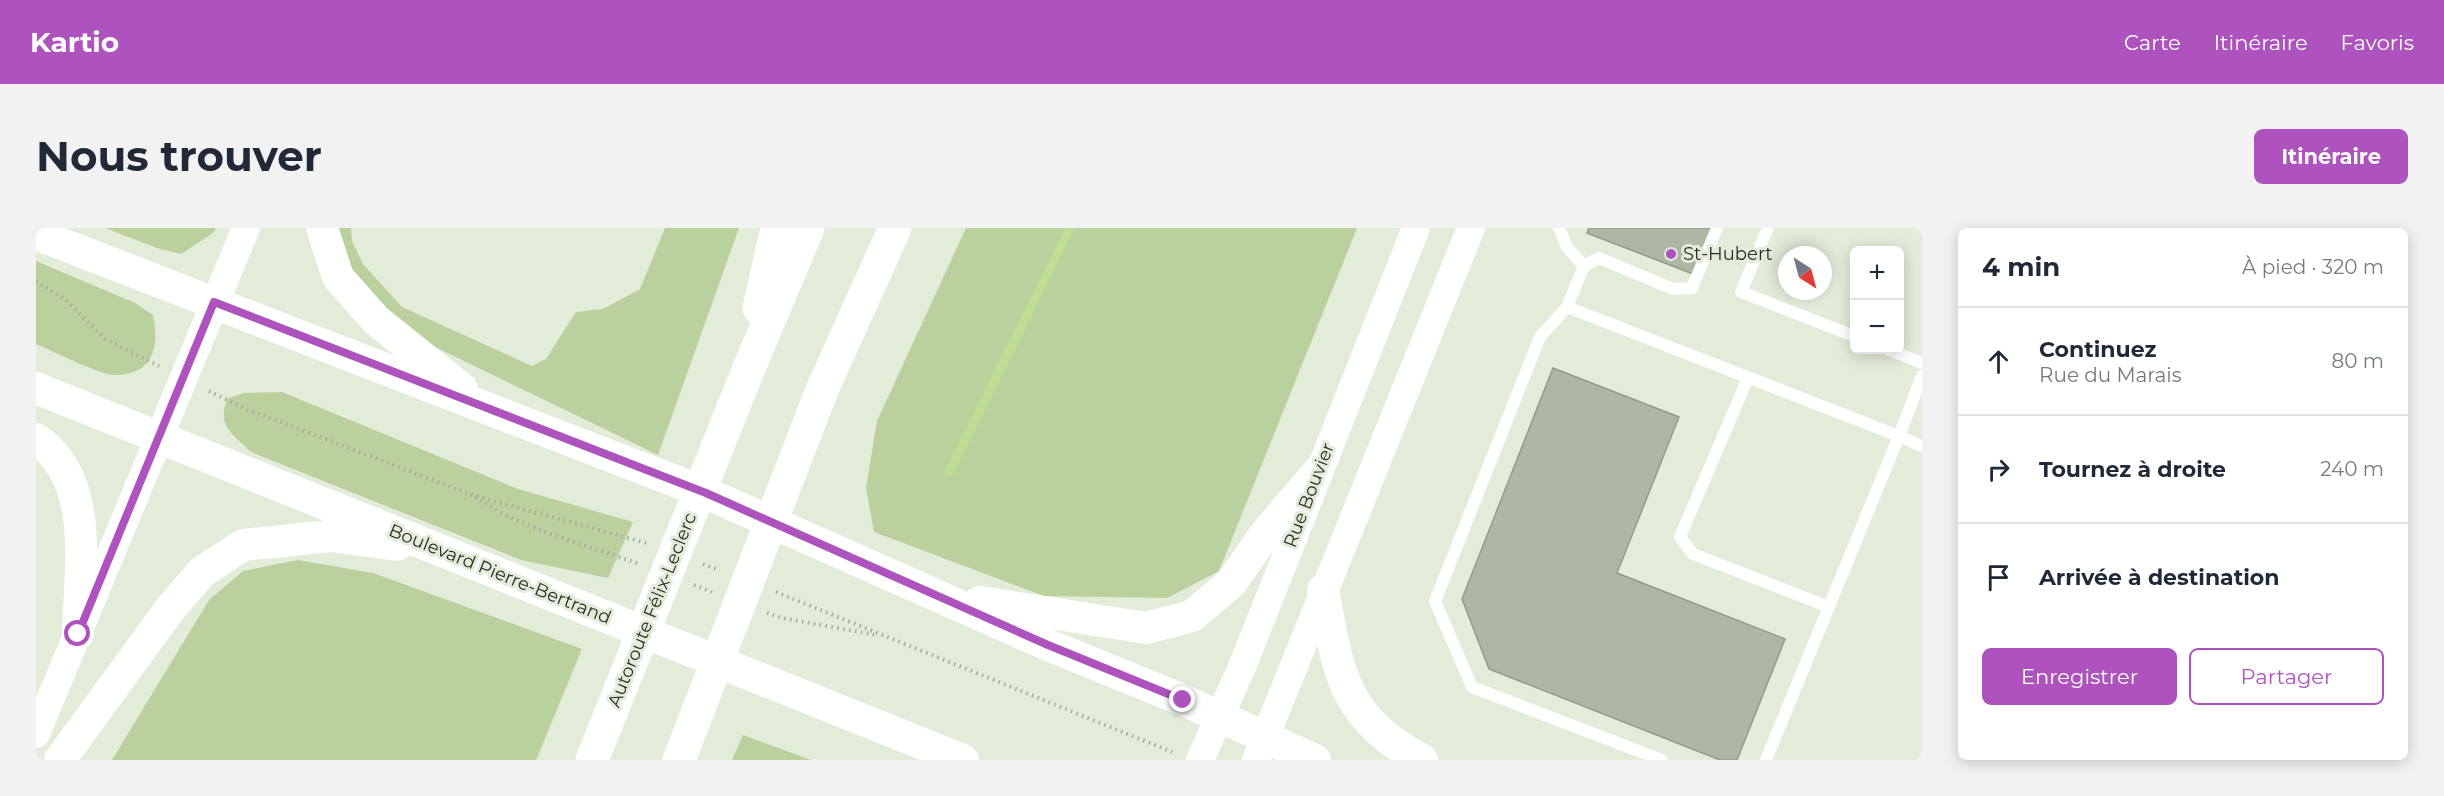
<!DOCTYPE html>
<html lang="fr">
<head>
<meta charset="utf-8">
<style>
	:root { --surface:#fff; --page:#f2f2f3; --text:#1f2937; --muted:#747a83; --line:#e0e1e3; --accent:#ae53be }
	body { margin:0; font-family:Montserrat,sans-serif; background:var(--page); color:var(--text) }
	.controls { position:absolute; right:18px; top:18px; display:grid; overflow:hidden; border-radius:9px; box-shadow:0 3px 15px #0003 }
	.controls button { width:54px; height:54px; display:grid; place-items:center; padding:0; border:0; border-bottom:2px solid var(--line); background:var(--surface); color:var(--text); font:30px sans-serif }
	.compass { position:absolute; left:1742px; top:18px; width:54px; height:54px; border-radius:50%; background:var(--surface); box-shadow:0 3px 15px #0003; rotate:144deg }
	.stop { position:absolute; width:18px; height:18px; margin:-14px; border:4px solid #ae53be; border-radius:50%; background:#fff }
	.stop.end { background:#ae53be; border-color:#fff; box-shadow:0 2px 6px #0008 }
	.list { margin:0; padding:0; list-style:none }
	h2 { display:flex; justify-content:space-between; align-items:center; height:78px; margin:0; padding:0 24px; font-size:26px }
	h2 small { font-size:20px; font-weight:400; color:var(--muted) }
	.list li { display:grid; grid-template-columns:39px 1fr auto; gap:18px; align-items:center; box-sizing:border-box; height:108px; padding:0 24px; border-top:2px solid var(--line) }
	.list b { display:block; font-size:22px; white-space:nowrap }
	.list p { margin:0; font-size:20px; white-space:nowrap; color:var(--muted) }
	.list em { font-size:20px; font-style:normal; color:var(--muted) }
	.actions { display:flex; gap:12px; padding:18px 24px }
	.actions a { flex:1; padding:14px 0; border:2px solid var(--accent); border-radius:9px; text-align:center; font-size:21px; color:var(--accent) }
	.actions .main { background:var(--accent); color:#fff }
	.icon { flex:none; width:33px; height:33px; fill:none; stroke:currentColor; stroke-width:2; stroke-linecap:round; stroke-linejoin:round }
	.map { position:relative; flex:none; width:1886px; height:532px; overflow:hidden; border-radius:9px }
	header { display:flex; align-items:center; gap:36px; box-sizing:border-box; height:84px; padding:0 30px; background:var(--accent); color:#fff }
	header strong { font-size:28px }
	nav { display:flex; gap:33px; margin-inline-start:auto; font-size:21px }
	.intro { display:flex; align-items:center; justify-content:space-between; box-sizing:border-box; height:144px; padding:0 36px }
	h1 { margin:0; font-size:42px }
	.button { padding:15px 27px; border-radius:9px; background:var(--accent); color:#fff; font-size:21px; font-weight:700 }
	main { display:flex; gap:36px; padding:0 36px }
	aside { flex:1; background:var(--surface); border-radius:9px; box-shadow:0 3px 15px #0003 }
	.map>svg:first-child { display:block }
</style>
</head>
<body>
<header>
<strong>Kartio</strong>
<nav><a>Carte</a><a>Itinéraire</a><a>Favoris</a></nav>
</header>
<div class="intro"><h1>Nous trouver</h1><a class="button">Itinéraire</a></div>
<main>
<div class="map">
<svg width="1886" height="532" viewBox="0 0 1886 532">
	<rect width="100%" height="100%" fill="#e3ebd9"/>
	<!-- green -->
	<g fill="#bbd19d">
		<path d="M69,0H180L177,5L145,26L121,20Z"/>
		<path d="M292,0H315L316,13L327,36L366,79L496,138L510,131L540,84L567,81L604,61L629,0H703L622,227L362,101L308,49Z"/>
		<path d="M930,0H1321L1183,343L1131,370L1008,368L838,304L830,260L841,193Z"/>
		<path d="M0,33L99,75L117,87C124,119 117,148 77,147C62,146 17,123 0,116Z"/>
		<path d="M246,164L482,261L597,294L572,350L485,332L215,224C196,205 181,199 191,171L207,165Z"/>
		<path d="M262,332L337,345L546,421L500,532H76L173,372L207,343Z"/>
		<path d="M707,507L775,532H696Z"/>
	</g>
	<g fill="none" stroke-linecap="round" stroke-linejoin="round">
		<!-- stream -->
		<path stroke="#bfde91" stroke-width="9" d="M913,244L1034,0"/>
	</g>
	<!-- building -->
	<g fill="#aeb6a5" stroke="#939b8a" stroke-width="1.5">
		<path d="M1553,0H1677L1657,46L1551,5Z"/>
		<path d="M1517,140L1643,189L1581,345L1749,411L1701,532H1684L1453,441L1426,371Z"/>
	</g>
	<g fill="none" stroke-linecap="round" stroke-linejoin="round">
		<!-- path -->
		<g stroke="#a5ab9d" stroke-width="4" stroke-dasharray="1.5 4.5" stroke-linecap="butt">
			<path d="M0,53L30,72L69,111L123,138"/>
			<path d="M173,163L208,180L436,267L610,315"/>
			<path d="M439,269C487,302 549,316 603,336"/>
			<path d="M667,336L683,342"/>
			<path d="M658,357L676,364"/>
			<path d="M740,364L1136,524"/>
			<path d="M731,385L746,390L841,407"/>
		</g>
		<!-- service -->
		<g stroke="#fff" stroke-width="12">
			<path d="M1523,0L1531,19L1548,38"/>
			<path d="M1732,0L1705,64L1818,108"/>
			<path d="M1531,79L1548,38L1563,30L1637,61L1656,60L1681,0"/>
			<path d="M1853,122L1886,135"/>
			<path d="M1886,148L1863,208L1886,218"/>
			<path d="M1712,150L1644,309L1657,326L1793,379"/>
			<path d="M1626,532L1436,459L1399,373L1504,109L1531,79L1863,208L1730,532"/>
		</g>
		<!-- tertiary -->
		<g stroke="#fff" stroke-width="28">
			<path d="M0,506L210,0"/>
			<path d="M1164,532L1206,439L1380,0"/>
			<path d="M1220,532L1435,0"/>
		</g>
		<!-- secondary -->
		<g stroke="#fff" stroke-width="32">
			<path d="M286,0L302,49L340,92L426,161"/>
			<path d="M0,6L670,265L1012,417L1147,472L1279,532"/>
			<path d="M0,160L927,532"/>
			<path d="M0,211C61,252 43,344 42,406"/>
			<path d="M1287,362C1303,445 1305,488 1386,532"/>
			<path d="M944,374L1110,400L1156,388L1195,355L1230,305L1281,245"/>
			<path d="M24,532L134,381L166,344L207,317L295,308L361,317"/>
		</g>
		<!-- motorway -->
		<g stroke="#fff" stroke-width="33">
			<path d="M723,80L741,0"/>
			<path d="M556,532L711,145L772,0"/>
			<path d="M643,532L786,162L859,0"/>
		</g>
	</g>
	<g fill="none" stroke-linecap="round" stroke-linejoin="round">
		<!-- route -->
		<path stroke="#ae53be" stroke-width="8" d="M42,406L178,74L670,265L1012,417L1147,472"/>
	</g>
	<!-- markers -->
	<circle fill="#ae53be" stroke="#e3ebd9" stroke-width="2" cx="1635" cy="26" r="6"/>
	<g text-anchor="middle" dominant-baseline="central" stroke-width="6" stroke-linejoin="round" paint-order="stroke">
		<!-- poi labels -->
		<g font-size="18" fill="#2a2d26" stroke="#e3ebd9" text-anchor="start">
			<text x="1647" y="26">St-Hubert</text>
		</g>
		<!-- street labels -->
		<g font-size="18" fill="#2a2d26" stroke="#e3ebd9">
			<text transform="translate(1273 267) rotate(-69)">Rue Bouvier</text>
			<text transform="translate(464 346) rotate(22)">Boulevard Pierre-Bertrand</text>
			<text transform="translate(616 382) rotate(-68)">Autoroute Félix-Leclerc</text>
		</g>
	</g>
</svg>
<div class="controls">
<button>+</button>
<button>−</button>
</div>
<svg class="compass" viewBox="-18 -18 36 36"><path d="M0-13l5 13h-10z" fill="#e53935"/><path d="M0 13l5-13h-10z" fill="#747a83"/></svg>
<div class="stop" style="left:42px;top:406px"></div>
<div class="stop end" style="left:1147px;top:472px"></div>
</div>
<aside>
<h2>4 min<small>À pied · 320 m</small></h2>
<ul class="list">
<li><svg class="icon" aria-label="ahead" viewBox="0 0 24 24"><path d="M12 20V5M6 11l6-6 6 6"/></svg><div><b>Continuez</b><p>Rue du Marais</p></div><em>80 m</em></li>
<li><svg class="icon" aria-label="right" viewBox="0 0 24 24"><path d="M7 20v-9h11M14 6l5 5-5 5"/></svg><div><b>Tournez à droite</b></div><em>240 m</em></li>
<li><svg class="icon" aria-label="arrive" viewBox="0 0 24 24"><path d="M6 21V4h12l-3 4 3 4H6"/></svg><div><b>Arrivée à destination</b></div></li>
</ul>
<div class="actions"><a class="main">Enregistrer</a><a>Partager</a></div>
</aside>
</main>
</body>
</html>
